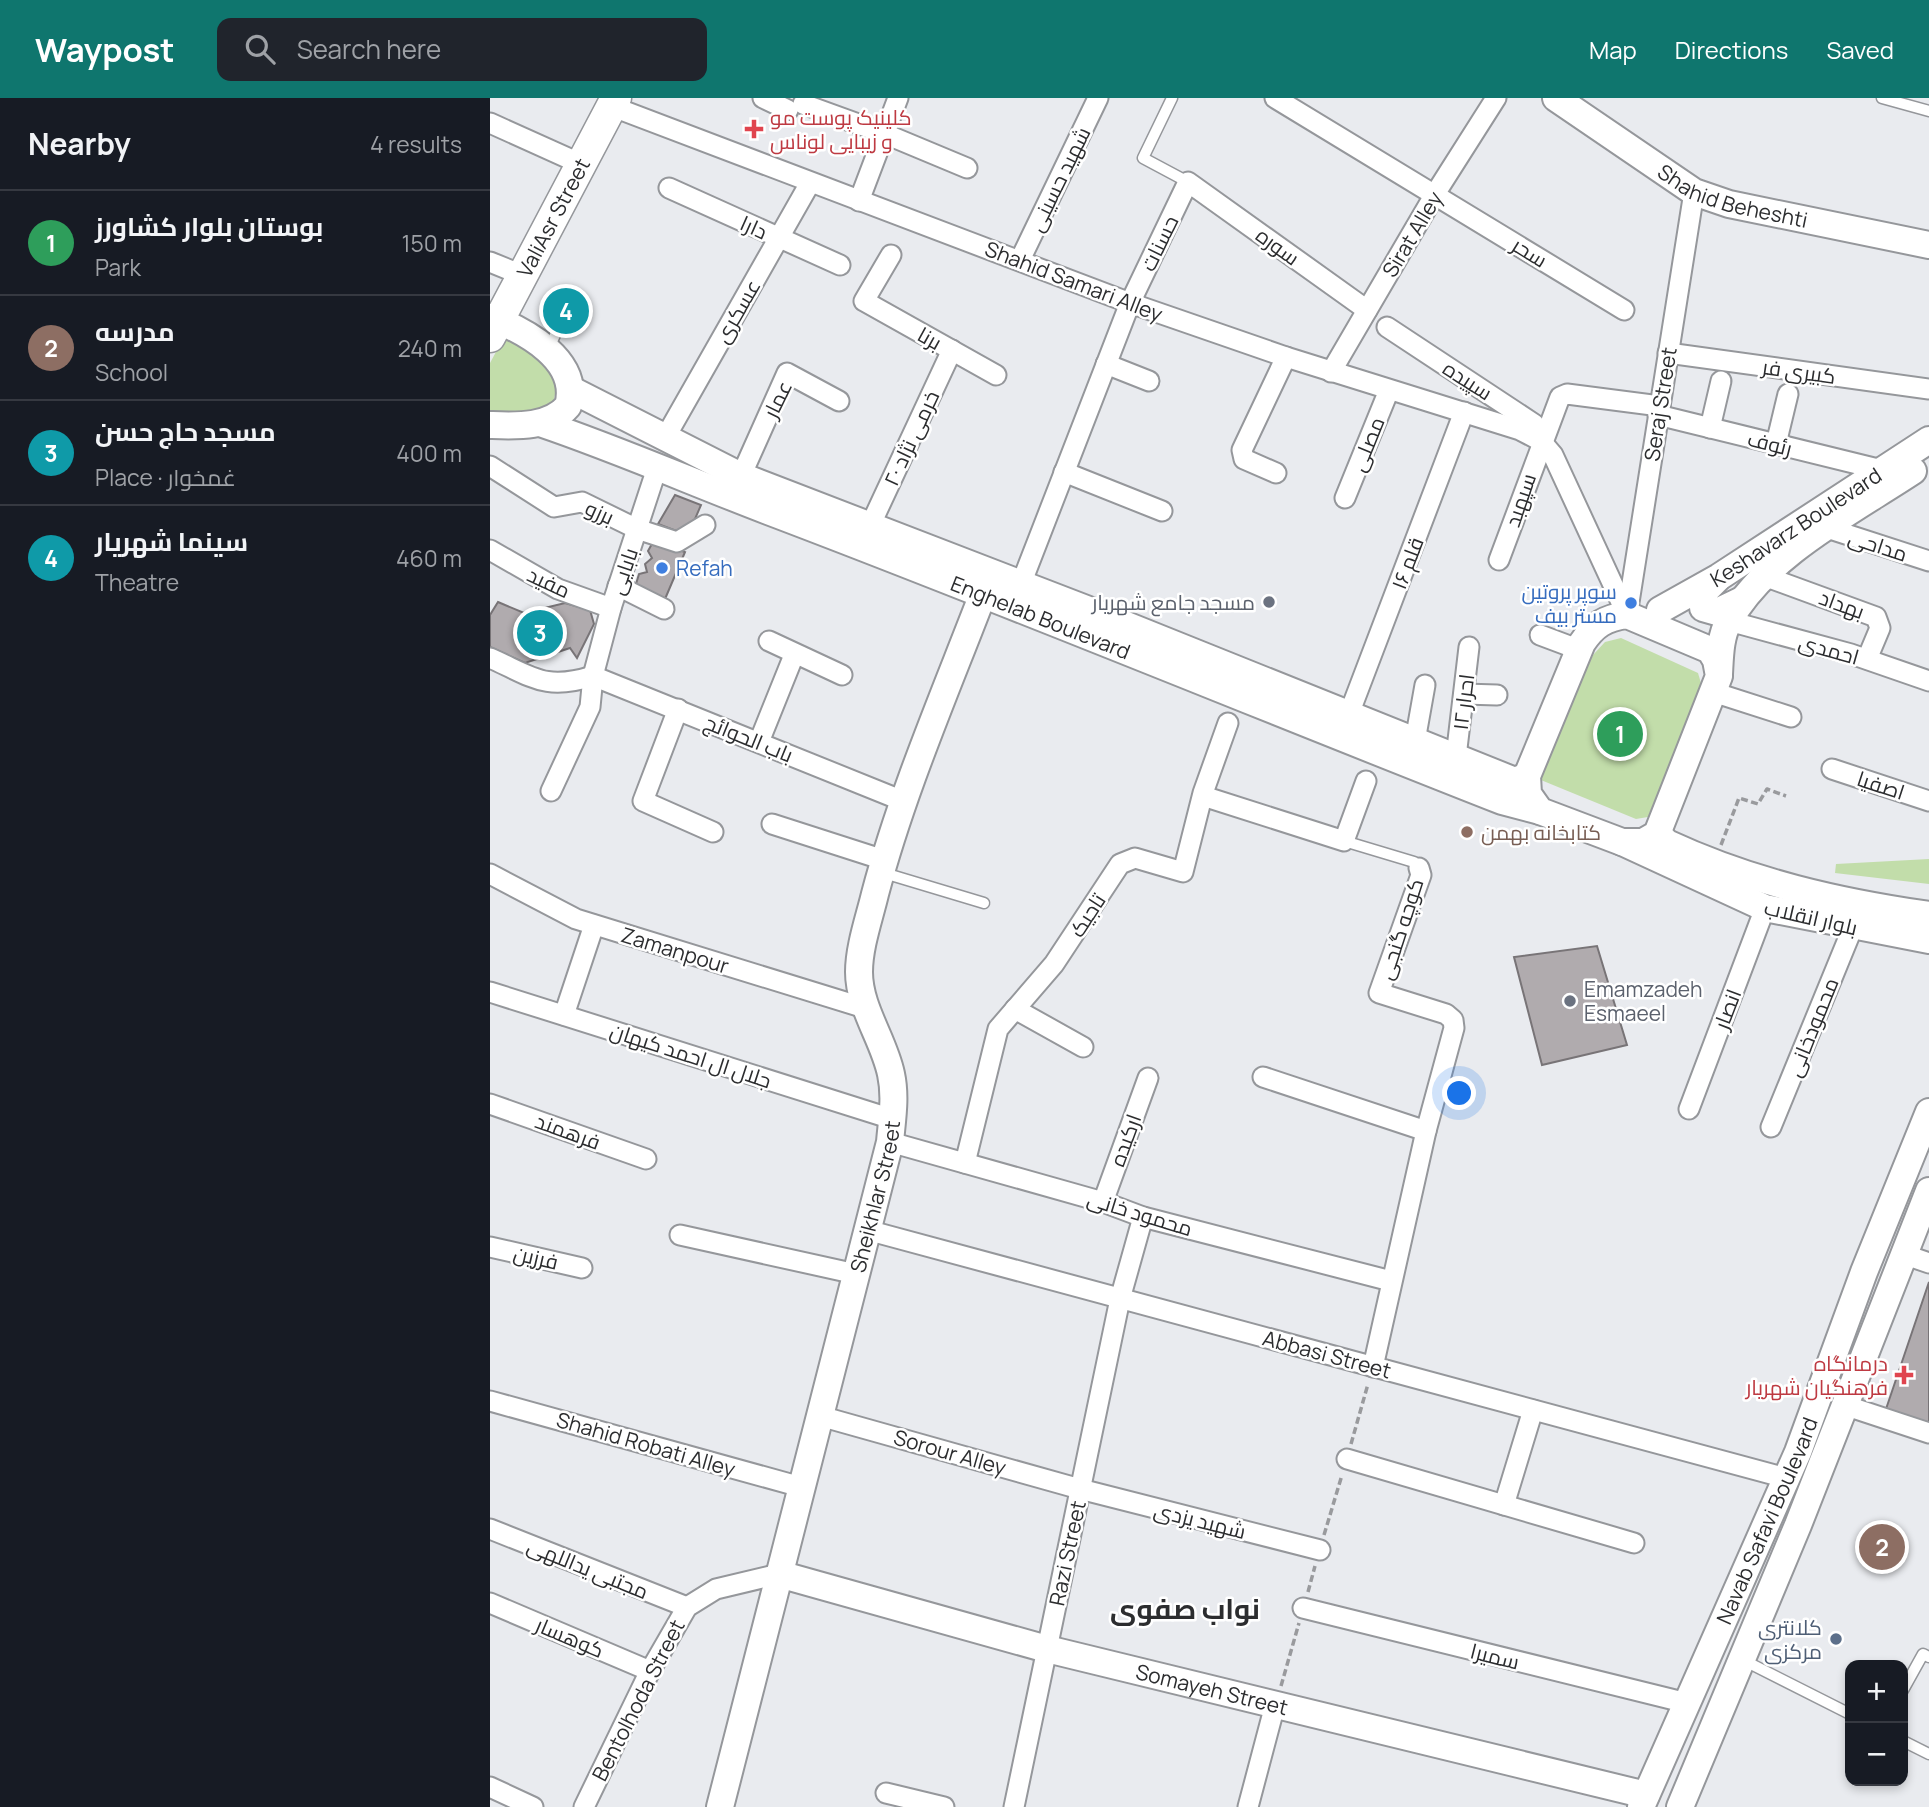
<!DOCTYPE html>
<html lang="en">
<head>
<meta charset="utf-8">
<style>
	:root { --surface:#171b24; --page:#20242c; --text:#f1f3f6; --muted:#9ea1a6; --line:#363941; --accent:#0f766e }
	body { margin:0; font-family:Manrope,Cairo,sans-serif; background:var(--page); color:var(--text) }
	.controls { position:absolute; right:21px; bottom:21px; display:grid; overflow:hidden; border-radius:14px; box-shadow:0 4px 10px #0003 }
	.controls button { width:63px; height:63px; display:grid; place-items:center; padding:0; border:0; border-bottom:2px solid var(--line); background:var(--surface); color:var(--text); font:35px sans-serif }
	.you { position:absolute; left:970px; top:996px; width:24px; height:24px; margin:-18px; border:5px solid #fff; border-radius:50%; background:#1a73e8; box-shadow:0 0 0 10px #1a73e833 }
	.badge { display:grid; place-items:center; width:46px; height:46px; border-radius:50%; background:var(--accent); color:#fff; font-size:23px; font-weight:700 }
	.pin { position:absolute; translate:-50% -50%; border:4px solid #fff; box-shadow:0 2px 7px #0006 }
	.list { margin:0; padding:0; list-style:none }
	h2 { display:flex; justify-content:space-between; align-items:center; height:91px; margin:0; padding:0 28px; font-size:30px }
	h2 small { font-size:23px; font-weight:400; color:var(--muted) }
	.list li { display:grid; grid-template-columns:46px 1fr auto; gap:21px; align-items:center; box-sizing:border-box; height:105px; padding:0 28px; border-top:2px solid var(--line) }
	.list b { display:block; font-size:26px; white-space:nowrap }
	.list p { margin:0; font-size:23px; white-space:nowrap; color:var(--muted) }
	.list em { font-size:23px; font-style:normal; color:var(--muted) }
	.icon { flex:none; width:38px; height:38px; fill:none; stroke:currentColor; stroke-width:2; stroke-linecap:round; stroke-linejoin:round }
	.map { position:relative; flex:none; width:1439px; height:1709px; overflow:hidden }
	header { display:flex; align-items:center; gap:42px; box-sizing:border-box; height:98px; padding:0 35px; background:var(--accent); color:#fff }
	header strong { font-size:33px }
	nav { display:flex; gap:38px; margin-inline-start:auto; font-size:24px }
	.search { width:490px; height:63px; background:var(--page); display:flex; align-items:center; gap:18px; box-sizing:border-box; padding:0 24px; border-radius:14px; color:var(--muted); font-size:26px }
	main { display:flex }
	aside { flex:1; background:var(--surface) }
	.map>svg:first-child { display:block }
</style>
</head>
<body>
<header>
<strong>Waypost</strong>
<div class="search"><svg class="icon" aria-label="search" viewBox="0 0 24 24"><circle cx="10" cy="10" r="6"/><path d="M15 15l6 6"/></svg>Search here</div>
<nav><a>Map</a><a>Directions</a><a>Saved</a></nav>
</header>
<main>
<aside>
<h2>Nearby<small>4 results</small></h2>
<ul class="list">
<li><span class="badge" style="background:#2e9e5b">1</span><div><b>بوستان بلوار کشاورز</b><p>Park</p></div><em>150 m</em></li>
<li><span class="badge" style="background:#8d6e63">2</span><div><b>مدرسه</b><p>School</p></div><em>240 m</em></li>
<li><span class="badge" style="background:#0f9aa8">3</span><div><b>مسجد حاج حسن</b><p>Place · غمخوار</p></div><em>400 m</em></li>
<li><span class="badge" style="background:#0f9aa8">4</span><div><b>سینما شهریار</b><p>Theatre</p></div><em>460 m</em></li>
</ul>
</aside>
<div class="map">
<svg width="1439" height="1709" viewBox="0 0 1439 1709">
	<rect width="100%" height="100%" fill="#e9ebef"/>
	<!-- green -->
	<g fill="#c2ddaa">
		<path d="M14,239C37,253 75,271 63,304L38,317L0,315V265Z"/>
		<path d="M1131,540L1208,575L1213,592L1158,719L1146,721L1046,680L1103,557L1115,544Z"/>
		<path d="M1439,761V786L1345,775L1346,766Z"/>
	</g>
	<!-- building -->
	<g fill="#b0abae" stroke="#787477" stroke-width="2">
		<path d="M185,397L211,407L205,421L189,434L168,426Z"/>
		<path d="M163,444L195,454L175,501L146,486L149,476L157,474L155,466L162,460L158,453Z"/>
		<path d="M8,504L34,515L75,505L100,512L104,526L87,560L80,550L35,565L0,549V517Z"/>
		<path d="M1107,848L1137,947L1052,967L1024,859Z"/>
		<path d="M1439,1184V1325L1396,1311Z"/>
	</g>
	<g fill="none" stroke-linecap="round" stroke-linejoin="round">
		<defs>
			<g id="lane">
				<path d="M682,0L653,60L698,84"/>
				<path d="M1392,0L1439,13"/>
				<path d="M58,252L72,222"/>
				<path d="M854,743L924,764L929,770"/>
				<path d="M394,775L494,805"/>
				<path d="M1255,1563L1360,1616"/>
				<path d="M1413,1592L1433,1556L1439,1559"/>
				<path d="M1413,1643L1439,1656"/>
			</g>
			<g id="street">
				<path d="M273,0L298,12"/>
				<path d="M785,0L1134,212"/>
				<path d="M313,6L393,35L477,70"/>
				<path d="M121,8L640,205L796,259L1030,332L1051,343L1063,357L1137,517"/>
				<path d="M0,25L91,66"/>
				<path d="M179,90L350,167"/>
				<path d="M369,103L408,0"/>
				<path d="M401,157L374,203L506,277"/>
				<path d="M530,162L608,0"/>
				<path d="M0,164L32,177"/>
				<path d="M897,229L1044,326L1049,338"/>
				<path d="M1178,255L1439,291"/>
				<path d="M616,266L659,283"/>
				<path d="M841,274L945,96L1006,0"/>
				<path d="M1168,317L1392,372"/>
				<path d="M1220,330L1231,283"/>
				<path d="M175,340L320,85"/>
				<path d="M1286,346L1298,296"/>
				<path d="M0,368L64,409L92,404L147,431L187,444L215,427"/>
				<path d="M574,374L672,413"/>
				<path d="M786,375L754,361L752,352L796,259"/>
				<path d="M251,378L297,275L349,303"/>
				<path d="M855,400L899,292"/>
				<path d="M380,428L462,252"/>
				<path d="M1337,430L1439,463"/>
				<path d="M0,452L68,491L121,510"/>
				<path d="M1009,462L1070,299L1077,296L1170,308"/>
				<path d="M1274,478L1386,519L1390,530L1377,561"/>
				<path d="M531,486L640,205L698,84L877,212"/>
				<path d="M128,488L174,511"/>
				<path d="M1137,517L1204,94"/>
				<path d="M1239,523L1361,556L1439,583"/>
				<path d="M1050,537L1090,552"/>
				<path d="M279,543L352,577"/>
				<path d="M0,560C43,579 55,593 103,578"/>
				<path d="M103,578L413,703"/>
				<path d="M1223,594L1301,619"/>
				<path d="M974,596L1007,597"/>
				<path d="M188,611L153,703L223,734"/>
				<path d="M859,616L974,314"/>
				<path d="M925,643L935,587"/>
				<path d="M269,644L304,557"/>
				<path d="M966,659L979,549"/>
				<path d="M1342,671L1439,703"/>
				<path d="M61,693L100,609L103,578L121,510L167,370"/>
				<path d="M713,698L854,743L876,683"/>
				<path d="M282,726L394,762"/>
				<path d="M0,776L86,821L378,911"/>
				<path d="M0,894L402,1021"/>
				<path d="M525,911L593,949"/>
				<path d="M74,917L104,827"/>
				<path d="M773,979L936,1033"/>
				<path d="M0,1006L156,1061"/>
				<path d="M1199,1011L1275,810"/>
				<path d="M1281,1029L1363,829"/>
				<path d="M400,1044L613,1104L653,1119L901,1183"/>
				<path d="M475,1065L508,931L564,866L630,766L645,760L693,774L713,695L738,625"/>
				<path d="M613,1104L658,980"/>
				<path d="M377,1132L1296,1380"/>
				<path d="M190,1137L366,1176"/>
				<path d="M0,1149L92,1170"/>
				<path d="M1413,1156L1439,1165"/>
				<path d="M883,1269L936,1033L964,930L963,922L956,916L889,895L931,777L929,770"/>
				<path d="M0,1303L311,1389"/>
				<path d="M1354,1307L1439,1335"/>
				<path d="M330,1318L590,1391L830,1452"/>
				<path d="M857,1361L1144,1445"/>
				<path d="M1014,1407L1043,1312"/>
				<path d="M0,1431L197,1509"/>
				<path d="M0,1505L160,1573"/>
				<path d="M813,1510L1197,1605"/>
				<path d="M0,1689L43,1709"/>
				<path d="M396,1695L454,1709"/>
				<path d="M94,1709L160,1573L197,1509L226,1491L289,1476"/>
				<path d="M524,1709L630,1201L653,1119"/>
				<path d="M758,1709L785,1607"/>
			</g>
			<g id="secondary">
				<path id="s1" d="M1066,0L1204,94L1239,106L1439,147"/>
				<path d="M0,219C35,233 91,262 78,308C59,330 26,328 0,327"/>
				<path d="M80,291L251,378L596,511L1025,683L1037,678"/>
				<path id="s2" d="M50,325C127,351 202,384 278,413C524,506 767,607 1012,703L1050,713"/>
				<path d="M1227,481L1213,495V510L1227,514L1252,502"/>
				<path id="s3" d="M1170,512L1229,479L1439,342"/>
				<path d="M1137,517L1220,552L1226,562L1229,578L1167,736L1153,744H1132L1050,713L1038,696L1037,678L1092,545C1104,527 1115,520 1137,517Z"/>
				<path d="M1229,576C1230,559 1230,538 1239,523C1276,457 1361,414 1423,373"/>
				<path d="M1167,736L1177,745C1261,784 1348,804 1439,817"/>
				<path d="M1132,744L1275,810L1439,842"/>
				<path id="s4" d="M289,1476L557,1551L1156,1697"/>
				<path id="s5" d="M230,1709L400,1044C402,1021 406,999 401,976C394,942 369,910 369,874C369,849 379,821 385,796C412,694 455,595 493,496"/>
				<path id="s6" d="M1151,1709L1308,1354L1374,1174L1439,1014"/>
				<path d="M1190,1709L1308,1427L1439,1093"/>
			</g>
			<g id="primary">
				<path id="s7" d="M0,239L126,0"/>
			</g>
		</defs>
		<!-- lane casing -->
		<use href="#lane" stroke="#95979b" stroke-width="13"/>
		<!-- street casing -->
		<use href="#street" stroke="#95979b" stroke-width="23"/>
		<!-- secondary casing -->
		<use href="#secondary" stroke="#95979b" stroke-width="30"/>
		<!-- primary casing -->
		<use href="#primary" stroke="#95979b" stroke-width="33"/>
		<!-- path -->
		<g stroke="#999a9d" stroke-width="3.5" stroke-dasharray="7 3.5" stroke-linecap="butt">
			<path d="M1231,747L1249,700L1268,706L1277,691L1296,698"/>
			<path d="M861,1346L878,1286"/>
			<path d="M834,1437L852,1377"/>
			<path d="M818,1494L825,1468"/>
			<path d="M791,1588L809,1525"/>
		</g>
		<!-- lane -->
		<use href="#lane" stroke="#fff" stroke-width="10"/>
		<!-- street -->
		<use href="#street" stroke="#fff" stroke-width="19"/>
		<!-- secondary -->
		<use href="#secondary" stroke="#fff" stroke-width="26"/>
		<!-- primary -->
		<use href="#primary" stroke="#fff" stroke-width="30"/>
	</g>
	<!-- markers -->
	<g fill="#e0444e" stroke="#fff" stroke-width="2.5">
		<path d="M260.5 20.5h7v7h7v7h-7v7h-7v-7h-7v-7h7z"/>
		<path d="M1410.5 1266.5h7v7h7v7h-7v7h-7v-7h-7v-7h7z"/>
	</g>
	<g fill="#3f7fe0" stroke="#fff" stroke-width="2.5">
		<circle cx="172" cy="470" r="7"/>
		<circle cx="1141" cy="505" r="7"/>
	</g>
	<g fill="#6b7280" stroke="#fff" stroke-width="2.5">
		<circle cx="779" cy="504" r="7"/>
		<circle cx="1080" cy="903" r="7"/>
	</g>
	<circle fill="#8d6e63" stroke="#fff" stroke-width="2.5" cx="977" cy="734" r="7"/>
	<circle fill="#5c6f8a" stroke="#fff" stroke-width="2.5" cx="1346" cy="1541" r="7"/>
	<g text-anchor="middle" dominant-baseline="central" stroke-width="5" stroke-linejoin="round" paint-order="stroke">
		<!-- health labels -->
		<g font-size="21" fill="#be3a42" stroke="#fff" text-anchor="start">
			<text x="280" y="19">کلینیک پوست مو<tspan x="280" dy="24">و زیبایی لوناس</tspan></text>
			<text x="1398" y="1265" text-anchor="end">درمانگاه<tspan x="1398" dy="24">فرهنگیان شهریار</tspan></text>
		</g>
		<!-- street labels -->
		<g font-size="21" fill="#2c2d2f" stroke="#fff">
			<text transform="translate(569 81) rotate(-64)">شهید حسینی</text>
			<text stroke="none"><textPath href="#s1" startOffset="205">Shahid Beheshti</textPath></text>
			<text stroke="none"><textPath href="#s7" startOffset="135">ValiAsr Street</textPath></text>
			<text transform="translate(264 129) rotate(24)">دارا</text>
			<text transform="translate(922 136) rotate(-59)">Sirat Alley</text>
			<text transform="translate(669 145) rotate(-64)">حسنات</text>
			<text transform="translate(788 148) rotate(36)">سوره</text>
			<text transform="translate(1040 154) rotate(32)">سحر</text>
			<text transform="translate(584 183) rotate(21)">Shahid Samari Alley</text>
			<text transform="translate(247 213) rotate(-60)">عسکری</text>
			<text transform="translate(440 240) rotate(29)">برنا</text>
			<text transform="translate(1309 273) rotate(8)">کبیری فر</text>
			<text transform="translate(978 282) rotate(33)">سپیده</text>
			<text transform="translate(287 301) rotate(-64)">عمار</text>
			<text transform="translate(1170 306) rotate(-81)">Seraj Street</text>
			<text transform="translate(421 340) rotate(-65)">خرمی نژاد ۲۰</text>
			<text transform="translate(1280 345) rotate(14)">رئوف</text>
			<text transform="translate(877 346) rotate(-68)">مصلی</text>
			<text transform="translate(1030 402) rotate(-71)">سپهبد</text>
			<text transform="translate(110 414) rotate(24)">برزو</text>
			<text stroke="none"><textPath href="#s3" startOffset="159">Keshavarz Boulevard</textPath></text>
			<text transform="translate(1388 447) rotate(18)">مداحی</text>
			<text transform="translate(917 465) rotate(-69)">قلم ۱۶</text>
			<text transform="translate(133 473) rotate(-71)">بابایی</text>
			<text transform="translate(59 484) rotate(25)">مفید</text>
			<text transform="translate(1352 506) rotate(20)">بهداد</text>
			<text stroke="none"><textPath href="#s2" startOffset="537">Enghelab Boulevard</textPath></text>
			<text transform="translate(1339 551) rotate(16)">احمدی</text>
			<text transform="translate(973 604) rotate(-83)">احرار ۱۲</text>
			<text transform="translate(259 640) rotate(22)">باب الحوائج</text>
			<text transform="translate(1391 687) rotate(18)">اصفیا</text>
			<text transform="translate(597 817) rotate(-57)">تاجیک</text>
			<text transform="translate(1321 819) rotate(13)">بلوار انقلاب</text>
			<text transform="translate(910 831) rotate(-72)">کوچه گنجی</text>
			<text transform="translate(185 852) rotate(17)">Zamanpour</text>
			<text transform="translate(1237 911) rotate(-69)">انصار</text>
			<text transform="translate(1322 929) rotate(-68)">محمودخانی</text>
			<text transform="translate(201 957) rotate(18)">جلال ال احمد کیهان</text>
			<text transform="translate(78 1033) rotate(20)">فرهمند</text>
			<text transform="translate(635 1042) rotate(-70)">ارکیده</text>
			<text stroke="none"><textPath href="#s5" startOffset="630">Sheikhlar Street</textPath></text>
			<text transform="translate(650 1115) rotate(17)">محمود خانی</text>
			<text transform="translate(46 1159) rotate(13)">فرزین</text>
			<text transform="translate(837 1256) rotate(15)">Abbasi Street</text>
			<text transform="translate(156 1346) rotate(16)">Shahid Robati Alley</text>
			<text transform="translate(460 1354) rotate(16)">Sorour Alley</text>
			<text transform="translate(710 1422) rotate(14)">شهید یزدی</text>
			<text stroke="none"><textPath href="#s6" startOffset="313">Navab Safavi Boulevard</textPath></text>
			<text transform="translate(577 1455) rotate(-78)">Razi Street</text>
			<text transform="translate(98 1470) rotate(22)">مجتبی یداللهی</text>
			<text transform="translate(80 1539) rotate(23)">کوهسار</text>
			<text transform="translate(1005 1558) rotate(14)">سمیرا</text>
			<text stroke="none"><textPath href="#s4" startOffset="448">Somayeh Street</textPath></text>
			<text transform="translate(148 1602) rotate(-63)">Bentolhoda Street</text>
		</g>
		<!-- shop labels -->
		<g font-size="21" fill="#366cbe" stroke="#fff" text-anchor="start">
			<text x="186" y="470">Refah</text>
			<text x="1127" y="493" text-anchor="end">سوپر پروتین<tspan x="1127" dy="24">مستر بیف</tspan></text>
		</g>
		<!-- worship labels -->
		<g font-size="21" fill="#5b616d" stroke="#fff" text-anchor="end">
			<text x="765" y="504">مسجد جامع شهریار</text>
			<text x="1094" y="891" text-anchor="start">Emamzadeh<tspan x="1094" dy="24">Esmaeel</tspan></text>
		</g>
		<!-- education labels -->
		<g font-size="21" fill="#785e54" stroke="#fff" text-anchor="start">
			<text x="991" y="734">کتابخانه بهمن</text>
		</g>
		<!-- service labels -->
		<g font-size="21" fill="#4e5e75" stroke="#fff" text-anchor="end">
			<text x="1332" y="1529">کلانتری<tspan x="1332" dy="24">مرکزی</tspan></text>
		</g>
		<!-- district labels -->
		<g font-size="28" font-weight="bold" fill="#2c2d2f" stroke="#fff">
			<text x="695" y="1510">نواب صفوی</text>
		</g>
	</g>
</svg>
<div class="controls">
<button>+</button>
<button>−</button>
</div>
<div class="you"></div>
<div class="pin badge" style="left:1130px;top:636px;background:#2e9e5b">1</div>
<div class="pin badge" style="left:1392px;top:1449px;background:#8d6e63">2</div>
<div class="pin badge" style="left:50px;top:535px;background:#0f9aa8">3</div>
<div class="pin badge" style="left:76px;top:213px;background:#0f9aa8">4</div>
</div>
</main>
</body>
</html>
